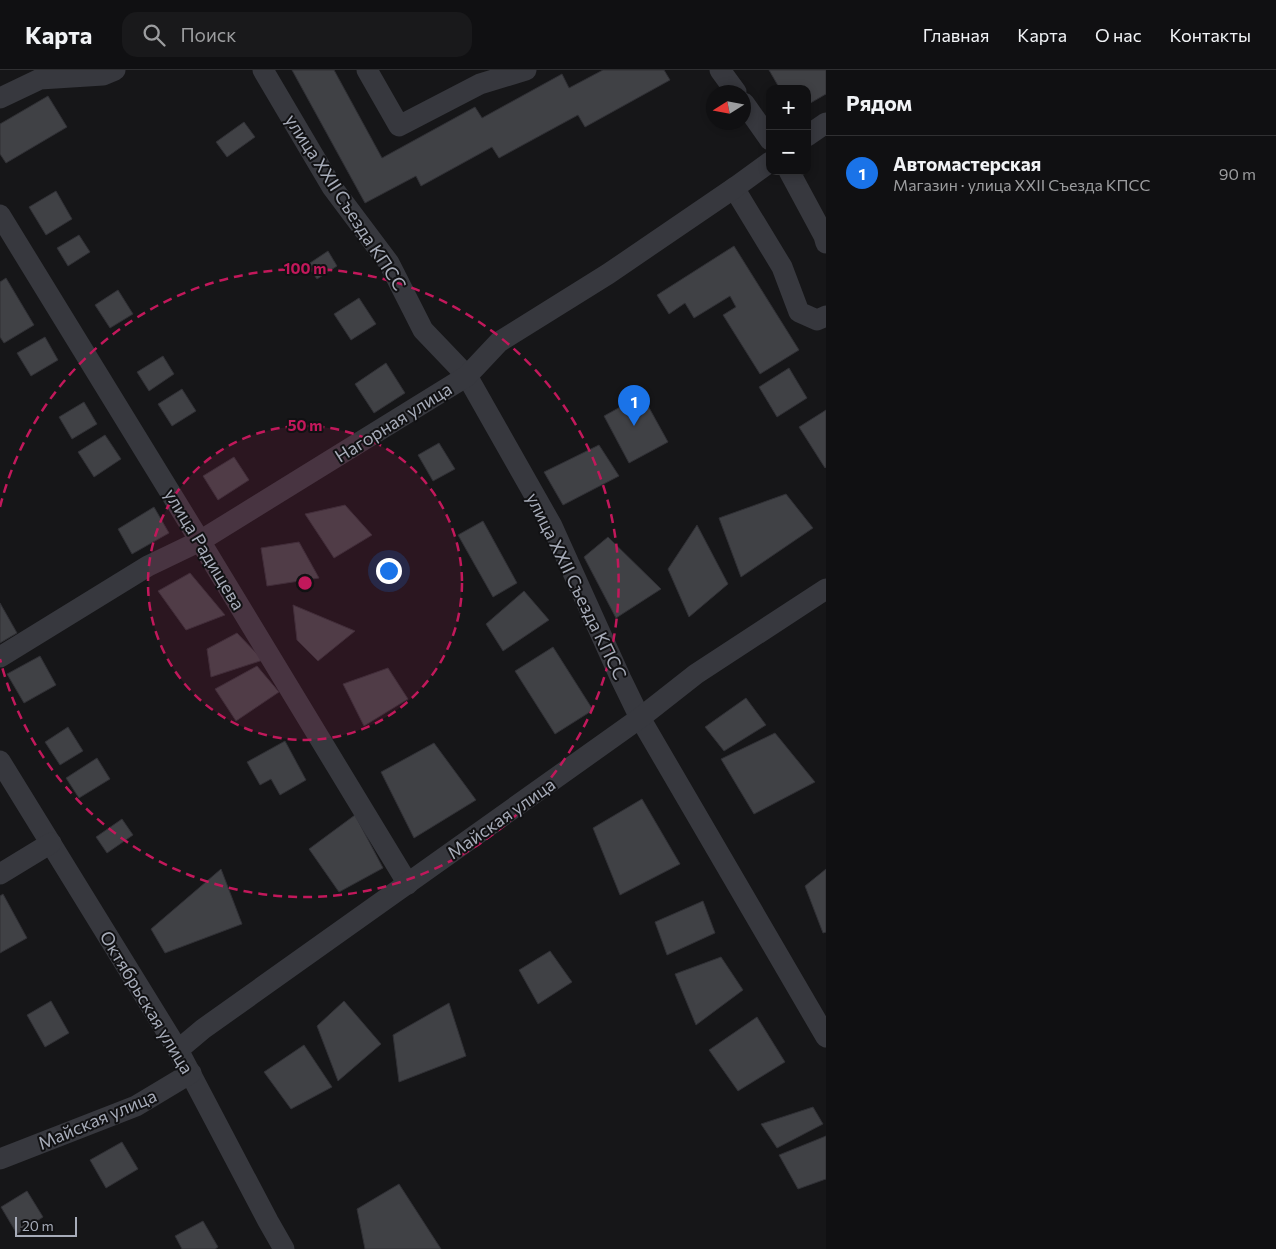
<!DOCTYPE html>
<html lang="ru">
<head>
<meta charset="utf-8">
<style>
	:root { --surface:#101012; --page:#19191b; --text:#f1f3f6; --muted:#9c9d9f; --line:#303032; --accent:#1a73e8 }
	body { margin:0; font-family:Commissioner,sans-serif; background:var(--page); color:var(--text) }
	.controls { position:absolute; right:15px; top:15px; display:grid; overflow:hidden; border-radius:10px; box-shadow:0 2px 8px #0003 }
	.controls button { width:45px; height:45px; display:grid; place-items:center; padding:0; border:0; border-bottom:1px solid var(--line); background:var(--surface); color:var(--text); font:25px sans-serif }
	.compass { position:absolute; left:706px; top:15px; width:45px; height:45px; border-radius:50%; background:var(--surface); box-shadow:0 2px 8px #0003; rotate:259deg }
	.scale { position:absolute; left:15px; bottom:12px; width:62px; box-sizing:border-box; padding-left:5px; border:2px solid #a7acb9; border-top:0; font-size:14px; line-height:18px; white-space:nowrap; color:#a7acb9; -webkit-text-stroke:4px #111113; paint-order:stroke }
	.you { position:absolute; left:388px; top:500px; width:18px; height:18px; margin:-12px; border:4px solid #fff; border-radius:50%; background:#1a73e8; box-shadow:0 0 0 8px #1a73e833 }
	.badge { display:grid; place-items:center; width:32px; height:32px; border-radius:50%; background:var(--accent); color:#fff; font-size:16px; font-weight:700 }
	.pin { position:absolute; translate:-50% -41px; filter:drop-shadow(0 1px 2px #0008) }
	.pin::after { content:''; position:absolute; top:26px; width:18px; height:15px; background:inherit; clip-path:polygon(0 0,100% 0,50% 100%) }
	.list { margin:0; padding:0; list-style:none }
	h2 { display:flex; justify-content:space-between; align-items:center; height:65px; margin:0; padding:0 20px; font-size:21px }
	h2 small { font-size:16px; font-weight:400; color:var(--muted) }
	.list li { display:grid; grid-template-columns:32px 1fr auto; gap:15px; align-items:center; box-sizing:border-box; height:75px; padding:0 20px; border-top:1px solid var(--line) }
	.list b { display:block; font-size:19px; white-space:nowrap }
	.list p { margin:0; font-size:16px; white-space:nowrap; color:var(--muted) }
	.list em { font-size:16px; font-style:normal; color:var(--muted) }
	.icon { flex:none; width:28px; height:28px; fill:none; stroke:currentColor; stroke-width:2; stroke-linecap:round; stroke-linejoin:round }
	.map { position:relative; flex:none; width:826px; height:1179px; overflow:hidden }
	header { display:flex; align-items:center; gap:30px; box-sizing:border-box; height:70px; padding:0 25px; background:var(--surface); border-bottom:1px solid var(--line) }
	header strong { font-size:24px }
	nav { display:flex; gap:28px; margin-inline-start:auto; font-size:18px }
	.search { width:350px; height:45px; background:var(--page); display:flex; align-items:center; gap:12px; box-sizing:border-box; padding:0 18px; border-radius:15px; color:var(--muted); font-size:19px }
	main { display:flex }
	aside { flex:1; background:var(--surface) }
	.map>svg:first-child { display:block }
</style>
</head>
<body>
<header>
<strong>Карта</strong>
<div class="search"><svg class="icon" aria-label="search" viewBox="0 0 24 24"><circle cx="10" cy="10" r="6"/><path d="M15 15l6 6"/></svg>Поиск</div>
<nav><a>Главная</a><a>Карта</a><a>О нас</a><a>Контакты</a></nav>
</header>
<main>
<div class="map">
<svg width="826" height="1179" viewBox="0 0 826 1179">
	<rect width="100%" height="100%" fill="#161618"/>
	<!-- building -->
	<g fill="#404145" stroke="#303035">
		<path d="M292,0H334L382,88L475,37L482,48L562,4L569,18L603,0H664L670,10L585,57L578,45L499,88L492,77L421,116L416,106L365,133Z"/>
		<path d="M769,0H826V24L807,35V19H780Z"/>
		<path d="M48,26L67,57L6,93L0,84V54Z"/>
		<path d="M244,52L255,67L227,87L216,72Z"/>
		<path d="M56,121L72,149L46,165L29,137Z"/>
		<path d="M79,165L90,182L68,196L57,178Z"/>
		<path d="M734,176L799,280L760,304L723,245L736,237L730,226L694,248L685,233L669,244L657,225Z"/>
		<path d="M328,181L337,196L317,209L307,195Z"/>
		<path d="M6,208L34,255L4,273L0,267V212Z"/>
		<path d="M118,220L133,244L110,258L95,235Z"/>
		<path d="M359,228L376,254L351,270L334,244Z"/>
		<path d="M45,267L58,290L31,306L17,283Z"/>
		<path d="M163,286L174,304L149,321L137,302Z"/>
		<path d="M386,293L405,323L374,343L355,314Z"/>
		<path d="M789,298L807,328L777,347L759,317Z"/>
		<path d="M182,319L196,341L172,356L158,334Z"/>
		<path d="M642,325L668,372L629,393L604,346Z"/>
		<path d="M84,332L97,354L72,369L59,347Z"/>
		<path d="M826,340V397L825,398L799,357Z"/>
		<path d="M105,365L121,389L94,407L78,382Z"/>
		<path d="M439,373L455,399L433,411L418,385Z"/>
		<path d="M599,375L619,406L563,435L544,402Z"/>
		<path d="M234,387L249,410L218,430L203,406Z"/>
		<path d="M786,424L813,458L741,507L719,448Z"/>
		<path d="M345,435L372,465L334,488L305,444Z"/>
		<path d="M154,437L169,463L132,484L118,459Z"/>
		<path d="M483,451L517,513L493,527L458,465Z"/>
		<path d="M697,455L728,514L689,547L668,499Z"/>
		<path d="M608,467L661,519L616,548L584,487Z"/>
		<path d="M299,472L319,508L267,516L261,478Z"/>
		<path d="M190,503L225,545L186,560L158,521Z"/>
		<path d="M524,521L549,550L503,581L486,554Z"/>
		<path d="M0,533L17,563L0,573Z"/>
		<path d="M293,535L355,561L318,591L297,570Z"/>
		<path d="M237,563L263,590L211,607L207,579Z"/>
		<path d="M553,577L593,640L555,664L515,601Z"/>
		<path d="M40,586L56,615L24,633L7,604Z"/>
		<path d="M257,596L279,622L236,651L215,619Z"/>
		<path d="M388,598L408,629L364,656L343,614Z"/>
		<path d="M746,628L766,655L724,681L705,657Z"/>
		<path d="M68,657L83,681L60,695L45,672Z"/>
		<path d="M775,663L815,712L754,744L721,689Z"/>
		<path d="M285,671L306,710L280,725L271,709L260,715L247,692Z"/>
		<path d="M434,673L476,730L414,768L381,702Z"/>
		<path d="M97,688L110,709L79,728L66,708Z"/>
		<path d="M642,729L680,794L620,825L593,758Z"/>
		<path d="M355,745L383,798L339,822L309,779Z"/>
		<path d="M122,749L133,765L107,783L96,767Z"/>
		<path d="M221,799L242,854L165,883L151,859Z"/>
		<path d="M826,799V862L823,863L805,816Z"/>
		<path d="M3,824L27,868L0,883V826Z"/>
		<path d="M703,831L715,863L667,885L655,852Z"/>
		<path d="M550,881L572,912L538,934L519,900Z"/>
		<path d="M721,887L743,920L696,955L675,904Z"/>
		<path d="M51,931L69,963L45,977L27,945Z"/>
		<path d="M344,931L381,974L338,1011L317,956Z"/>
		<path d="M449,933L466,986L399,1012L393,965Z"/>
		<path d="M757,947L785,992L738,1021L709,980Z"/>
		<path d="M304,975L332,1017L291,1039L264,1002Z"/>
		<path d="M813,1037L823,1054L777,1078L761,1054Z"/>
		<path d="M826,1066V1109L798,1119L779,1085Z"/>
		<path d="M122,1072L138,1099L106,1118L90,1090Z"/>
		<path d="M399,1114L441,1179H365L357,1139Z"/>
		<path d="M27,1121L43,1147L17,1164L1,1137Z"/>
		<path d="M203,1151L218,1177L215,1179H182L175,1166Z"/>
	</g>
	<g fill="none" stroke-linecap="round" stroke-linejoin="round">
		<!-- minor -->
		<g stroke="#37383e" stroke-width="21">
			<path d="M263,0L332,117L389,193L423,260L467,306L552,456L621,609L640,648L826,967"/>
			<path d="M367,0L399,56L480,14L526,0"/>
			<path d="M720,0L736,22"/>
			<path d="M0,28L40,9L103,5L115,0"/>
			<path d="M744,33L770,70"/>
			<path d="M807,66L826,53"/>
			<path d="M789,101L824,166L826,173"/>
			<path d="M734,118L782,197L799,242L817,250L826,246"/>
			<path d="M0,145L200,471L408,814"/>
			<path d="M0,587L148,496L200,471L467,306L499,272L608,204L737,116L770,92"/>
			<path d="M0,691L178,980L268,1151L284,1179"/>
			<path d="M0,804L51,773"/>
			<path d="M178,980L203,959L640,648L696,604L826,519"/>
			<path d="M0,1089L136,1036L191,1003"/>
		</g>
	</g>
	<!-- distance rings -->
	<circle cx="305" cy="513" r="157" fill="#c2185b" fill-opacity=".12"/>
	<g fill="none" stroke="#c2185b" stroke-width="2.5" stroke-dasharray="9 6">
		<circle cx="305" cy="513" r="157"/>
		<path d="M0 437A314 314 0 1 1 0 589"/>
	</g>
	<g text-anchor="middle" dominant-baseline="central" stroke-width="4" stroke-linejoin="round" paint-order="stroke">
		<!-- street labels -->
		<g font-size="18" fill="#a7acb9" stroke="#111113">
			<text transform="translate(346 132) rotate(57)">улица XXII Съезда КПСС</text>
			<text transform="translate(393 352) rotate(-32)">Нагорная улица</text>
			<text transform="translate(205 479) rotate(59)">улица Радищева</text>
			<text transform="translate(577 516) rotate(64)">улица XXII Съезда КПСС</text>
			<text transform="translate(501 748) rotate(-35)">Майская улица</text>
			<text transform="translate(147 932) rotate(59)">Октябрьская улица</text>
			<text transform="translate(97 1049) rotate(-23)">Майская улица</text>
		</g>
	</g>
	<circle cx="305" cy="513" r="8" fill="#c2185b" stroke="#111113" stroke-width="2.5"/>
	<g font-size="15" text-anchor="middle" font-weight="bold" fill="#c2185b" stroke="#111113" stroke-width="4" stroke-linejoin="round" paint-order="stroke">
		<text x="305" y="204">100 m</text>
		<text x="305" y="361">50 m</text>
	</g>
</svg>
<div class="controls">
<button>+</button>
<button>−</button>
</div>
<svg class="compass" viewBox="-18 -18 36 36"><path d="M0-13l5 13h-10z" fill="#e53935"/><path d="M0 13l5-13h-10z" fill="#9c9d9f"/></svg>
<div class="scale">20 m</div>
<div class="you"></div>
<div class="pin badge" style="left:634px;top:356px">1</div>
</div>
<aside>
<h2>Рядом<small></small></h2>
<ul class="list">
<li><span class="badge">1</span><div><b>Автомастерская</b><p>Магазин · улица XXII Съезда КПСС</p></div><em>90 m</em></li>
</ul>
</aside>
</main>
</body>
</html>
